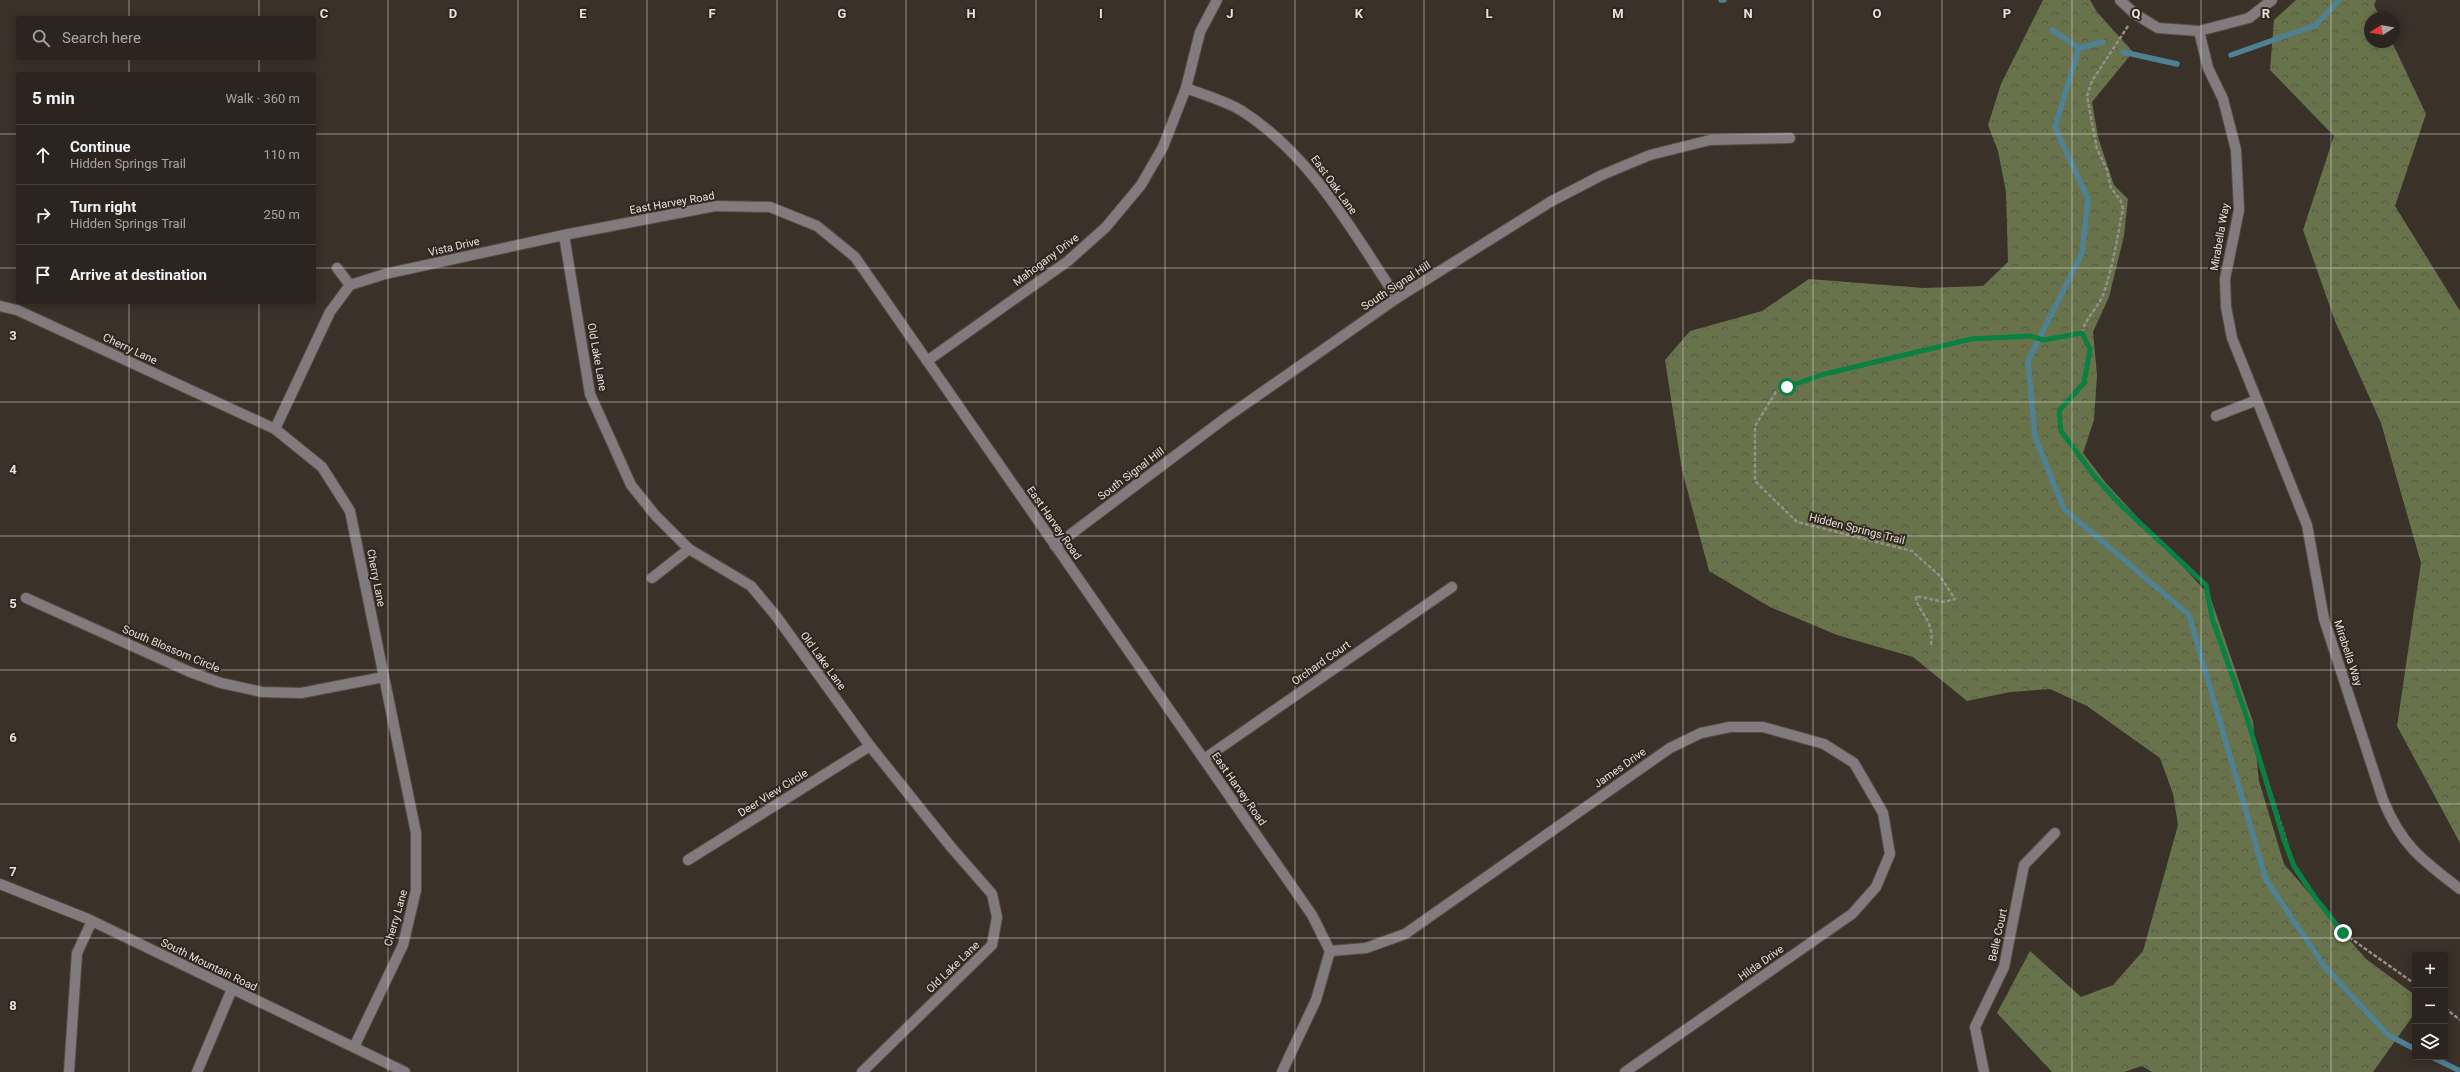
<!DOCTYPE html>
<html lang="en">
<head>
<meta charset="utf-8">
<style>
	:root { --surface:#2c251f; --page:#38312c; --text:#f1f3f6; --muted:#a6a5a4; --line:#48423d }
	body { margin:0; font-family:Roboto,sans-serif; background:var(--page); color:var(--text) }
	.controls { position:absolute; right:12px; bottom:12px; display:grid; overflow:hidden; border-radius:4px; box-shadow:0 2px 10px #0003 }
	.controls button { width:36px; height:36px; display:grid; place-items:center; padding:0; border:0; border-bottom:1px solid var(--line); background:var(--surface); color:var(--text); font:20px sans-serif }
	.compass { position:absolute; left:2364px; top:12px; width:36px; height:36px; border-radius:50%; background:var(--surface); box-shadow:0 2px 10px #0003; rotate:259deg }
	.stop { position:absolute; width:12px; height:12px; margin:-9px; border:3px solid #0b8043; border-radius:50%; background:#fff }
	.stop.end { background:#0b8043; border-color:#fff; box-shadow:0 1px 4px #0008 }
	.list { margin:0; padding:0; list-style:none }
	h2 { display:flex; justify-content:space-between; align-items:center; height:52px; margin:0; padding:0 16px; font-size:17px }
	h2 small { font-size:13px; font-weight:400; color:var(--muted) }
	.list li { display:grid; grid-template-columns:26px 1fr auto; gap:12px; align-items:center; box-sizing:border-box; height:60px; padding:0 16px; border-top:1px solid var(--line) }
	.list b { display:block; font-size:15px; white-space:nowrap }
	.list p { margin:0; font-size:13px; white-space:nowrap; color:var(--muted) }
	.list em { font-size:13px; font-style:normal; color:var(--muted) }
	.icon { flex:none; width:22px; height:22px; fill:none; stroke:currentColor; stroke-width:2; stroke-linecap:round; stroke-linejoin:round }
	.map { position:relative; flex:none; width:2460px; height:1072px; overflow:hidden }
	.search { position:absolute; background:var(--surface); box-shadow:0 2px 10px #0003; left:16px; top:16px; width:300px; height:44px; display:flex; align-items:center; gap:10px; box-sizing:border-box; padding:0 14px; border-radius:4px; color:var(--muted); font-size:15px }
	.panel { position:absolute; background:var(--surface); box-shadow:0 2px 10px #0003; left:16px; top:72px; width:300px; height:232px; border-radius:4px }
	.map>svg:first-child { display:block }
</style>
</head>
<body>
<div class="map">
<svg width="2460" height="1072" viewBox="0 0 2460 1072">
	<defs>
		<pattern id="forest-crowns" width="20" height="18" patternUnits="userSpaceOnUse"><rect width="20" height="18" fill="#69734b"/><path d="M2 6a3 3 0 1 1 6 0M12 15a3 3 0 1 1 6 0" fill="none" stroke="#575b46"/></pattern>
	</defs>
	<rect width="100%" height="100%" fill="#3a3129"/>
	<!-- forest -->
	<g fill="url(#forest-crowns)">
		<path d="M2043,0H2090L2097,12L2133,52L2092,102L2098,137L2114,185L2128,199L2124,236L2109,297L2093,332L2097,375L2094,420L2083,453L2105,482L2210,596L2253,722L2259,781L2284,864L2366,959L2415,995V1013L2373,1072H2152L2142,1066L2124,1072H2052L1997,1013L2030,951L2081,997L2113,985L2143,951L2178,825L2173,794L2160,758L2087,706L2050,689L2010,692L1967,701L1913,657L1837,635L1770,607L1709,571L1682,470L1665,360L1690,331L1762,311L1809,279L1924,288L1983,286L2008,262L2006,192L1998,151L1988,125L2001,84Z"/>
		<path d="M2296,0H2376L2374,5L2380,18H2370V42H2392L2426,114L2395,206L2460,311V843L2397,726L2421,563L2381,423L2335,321L2303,230L2334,136L2270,70L2274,20Z"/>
	</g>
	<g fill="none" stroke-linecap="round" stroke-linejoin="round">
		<!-- stream -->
		<g stroke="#4f8192" stroke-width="5.5">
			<path d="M1721,0H1724"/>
			<path d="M2052,30L2079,48"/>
			<path d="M2103,42L2079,48L2055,127L2088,199L2082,253L2028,361L2035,437L2064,509L2189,615L2266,880L2325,967L2388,1035L2415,1049"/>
			<path d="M2123,52L2177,64"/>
			<path d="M2231,55L2316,25L2339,0"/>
			<path d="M2432,1057L2460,1071"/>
		</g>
		<defs>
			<g id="minor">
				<path d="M2120,0L2135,14L2158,28L2199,31L2249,18L2272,0"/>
				<path d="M2199,31L2208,68L2223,99L2236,150L2239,210L2225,279L2226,307L2232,338L2307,525L2324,619L2383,800C2402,846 2422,860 2460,889"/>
				<path d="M1186,88C1204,95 1226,101 1242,111C1312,156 1352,231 1397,298"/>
				<path d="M564,235L590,394L631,485L655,515L689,549L751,586L776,616L870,746L951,847L992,894L997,917L992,945L862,1072"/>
				<path d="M337,268L350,285"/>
				<path d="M0,306L17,310L275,429L322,467L350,511L416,833V890L403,945L354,1047"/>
				<path d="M927,361L1068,261L1106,227L1141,185L1163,147L1186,88L1200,32L1217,0"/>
				<path d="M2216,416L2257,400"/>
				<path d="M275,429L330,312L350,285L385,274L564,235L715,206L770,207L817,226L855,257L1312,915L1330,951L1316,1000L1282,1072"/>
				<path d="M1055,546L1224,419L1397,298L1550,202L1602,175L1650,155L1710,140L1790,138"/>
				<path d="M652,578L689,549"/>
				<path d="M26,598L190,672L221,683L262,692L301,693L384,677"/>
				<path d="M1204,759L1452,587"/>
				<path d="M688,860L870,746"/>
				<path d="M0,884L88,919L405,1072"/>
				<path d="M1330,951L1366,948L1405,934L1670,748L1701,733L1730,727H1763L1824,744L1854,763L1883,813L1890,854L1876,887L1852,914L1625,1072"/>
				<path d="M69,1072L77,953L92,921"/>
				<path d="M197,1072L232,989"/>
				<path d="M1984,1072L1975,1027L2004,967L2024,865L2055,833"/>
			</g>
		</defs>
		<!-- minor casing -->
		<use href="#minor" stroke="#564d46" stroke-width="12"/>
		<!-- path -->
		<g stroke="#968e88" stroke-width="2.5" stroke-dasharray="4 2" stroke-linecap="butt">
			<path d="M2082,333C2085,318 2098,308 2103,295C2113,267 2117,238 2123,209L2121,201L2111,188L2107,170L2097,149L2087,96L2092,81L2128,26"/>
			<path d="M1931,645C1935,619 1916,611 1916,596L1944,602L1955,599L1940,576L1912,551L1797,522L1755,481V426L1776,392L1785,387L1821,375L1971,339L2030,336L2044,340L2082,333L2090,349L2084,383L2059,411L2061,431L2095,477L2121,505L2206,585L2212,618L2247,717L2294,866L2314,896L2343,933L2415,984"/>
			<path d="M2445,1008L2460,1020"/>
		</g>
		<!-- minor -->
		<use href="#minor" stroke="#827b7d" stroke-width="10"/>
	</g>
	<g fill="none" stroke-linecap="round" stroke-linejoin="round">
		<!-- route -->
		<path stroke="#0b8043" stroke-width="5" d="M1787,387L1821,375L1971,339L2030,336L2044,340L2082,333L2090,349L2084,383L2059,411L2061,431L2095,477L2121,505L2206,585L2212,618L2247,718L2284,840L2294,866L2314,896L2343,933"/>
	</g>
	<!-- grid -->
	<path fill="none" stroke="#e7e0dc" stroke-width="1" stroke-opacity="0.55" d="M129,0V18M259,0V18M388,0V1072M518,0V1072M647,0V1072M777,0V1072M906,0V1072M1036,0V1072M1165,0V1072M1295,0V1072M1424,0V1072M1554,0V1072M1683,0V1072M1813,0V1072M1942,0V1072M2072,0V1072M2201,0V1072M2331,0V1072M129,58V74M259,58V74M0,134H18M314,134H2460M0,268H18M314,268H2460M129,302V1072M259,302V1072M0,402H2460M0,536H2460M0,670H2460M0,804H2460M0,938H2460"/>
	<g text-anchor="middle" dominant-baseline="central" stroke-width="4" stroke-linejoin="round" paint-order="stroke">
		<!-- street labels -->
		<g font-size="11" fill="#e7e0dc" stroke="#30271f">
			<text transform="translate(1334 185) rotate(54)">East Oak Lane</text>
			<text transform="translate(672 203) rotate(-10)">East Harvey Road</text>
			<text transform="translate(2220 237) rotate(-80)">Mirabella Way</text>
			<text transform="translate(454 247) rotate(-13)">Vista Drive</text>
			<text transform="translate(1046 260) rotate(-37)">Mahogany Drive</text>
			<text transform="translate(1396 286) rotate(-33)">South Signal Hill</text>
			<text transform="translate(130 349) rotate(25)">Cherry Lane</text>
			<text transform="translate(597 357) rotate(80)">Old Lake Lane</text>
			<text transform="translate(1131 474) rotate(-37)">South Signal Hill</text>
			<text transform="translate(1054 523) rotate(55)">East Harvey Road</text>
			<text transform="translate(1857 529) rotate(14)">Hidden Springs Trail</text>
			<text transform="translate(376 578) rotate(79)">Cherry Lane</text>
			<text transform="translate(171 649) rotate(23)">South Blossom Circle</text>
			<text transform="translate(2348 653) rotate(72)">Mirabella Way</text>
			<text transform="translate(823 661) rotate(54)">Old Lake Lane</text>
			<text transform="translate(1321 663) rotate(-35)">Orchard Court</text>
			<text transform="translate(1620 768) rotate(-35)">James Drive</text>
			<text transform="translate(1239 789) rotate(55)">East Harvey Road</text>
			<text transform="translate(773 793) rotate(-32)">Deer View Circle</text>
			<text transform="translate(396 918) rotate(-74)">Cherry Lane</text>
			<text transform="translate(1998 935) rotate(-78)">Belle Court</text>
			<text transform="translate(1761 963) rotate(-35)">Hilda Drive</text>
			<text transform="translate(209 965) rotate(26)">South Mountain Road</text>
			<text transform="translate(953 967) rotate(-44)">Old Lake Lane</text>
		</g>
	</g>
	<g font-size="13" text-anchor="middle" font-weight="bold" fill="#e7e0dc" stroke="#30271f" stroke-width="4" stroke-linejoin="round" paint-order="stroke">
		<text x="324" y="18">C</text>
		<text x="453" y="18">D</text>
		<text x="583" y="18">E</text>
		<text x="712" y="18">F</text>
		<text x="842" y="18">G</text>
		<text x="971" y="18">H</text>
		<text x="1101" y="18">I</text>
		<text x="1230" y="18">J</text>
		<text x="1359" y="18">K</text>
		<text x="1489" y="18">L</text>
		<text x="1618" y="18">M</text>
		<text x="1748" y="18">N</text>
		<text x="1877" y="18">O</text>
		<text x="2007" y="18">P</text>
		<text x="2136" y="18">Q</text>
		<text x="2266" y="18">R</text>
		<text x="13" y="340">3</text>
		<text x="13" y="474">4</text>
		<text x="13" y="608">5</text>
		<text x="13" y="742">6</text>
		<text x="13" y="876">7</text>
		<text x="13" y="1010">8</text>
	</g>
</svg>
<div class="controls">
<button>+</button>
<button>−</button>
<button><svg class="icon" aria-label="layers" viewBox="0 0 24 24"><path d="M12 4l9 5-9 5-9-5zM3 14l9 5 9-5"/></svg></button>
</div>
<svg class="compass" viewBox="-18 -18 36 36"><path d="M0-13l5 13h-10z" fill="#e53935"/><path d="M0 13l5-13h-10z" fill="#a6a5a4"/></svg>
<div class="stop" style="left:1787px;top:387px"></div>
<div class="stop end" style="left:2343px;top:933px"></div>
<div class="search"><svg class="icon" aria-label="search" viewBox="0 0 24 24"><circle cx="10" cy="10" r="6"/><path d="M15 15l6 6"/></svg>Search here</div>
<section class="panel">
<h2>5 min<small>Walk · 360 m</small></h2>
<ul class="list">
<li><svg class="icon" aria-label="ahead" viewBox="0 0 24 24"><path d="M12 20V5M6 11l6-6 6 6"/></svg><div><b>Continue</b><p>Hidden Springs Trail</p></div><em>110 m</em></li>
<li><svg class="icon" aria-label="right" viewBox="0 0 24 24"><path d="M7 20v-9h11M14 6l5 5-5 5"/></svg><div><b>Turn right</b><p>Hidden Springs Trail</p></div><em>250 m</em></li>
<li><svg class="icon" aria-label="arrive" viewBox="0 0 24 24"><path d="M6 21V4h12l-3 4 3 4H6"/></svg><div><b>Arrive at destination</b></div></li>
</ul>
</section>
</div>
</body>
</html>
